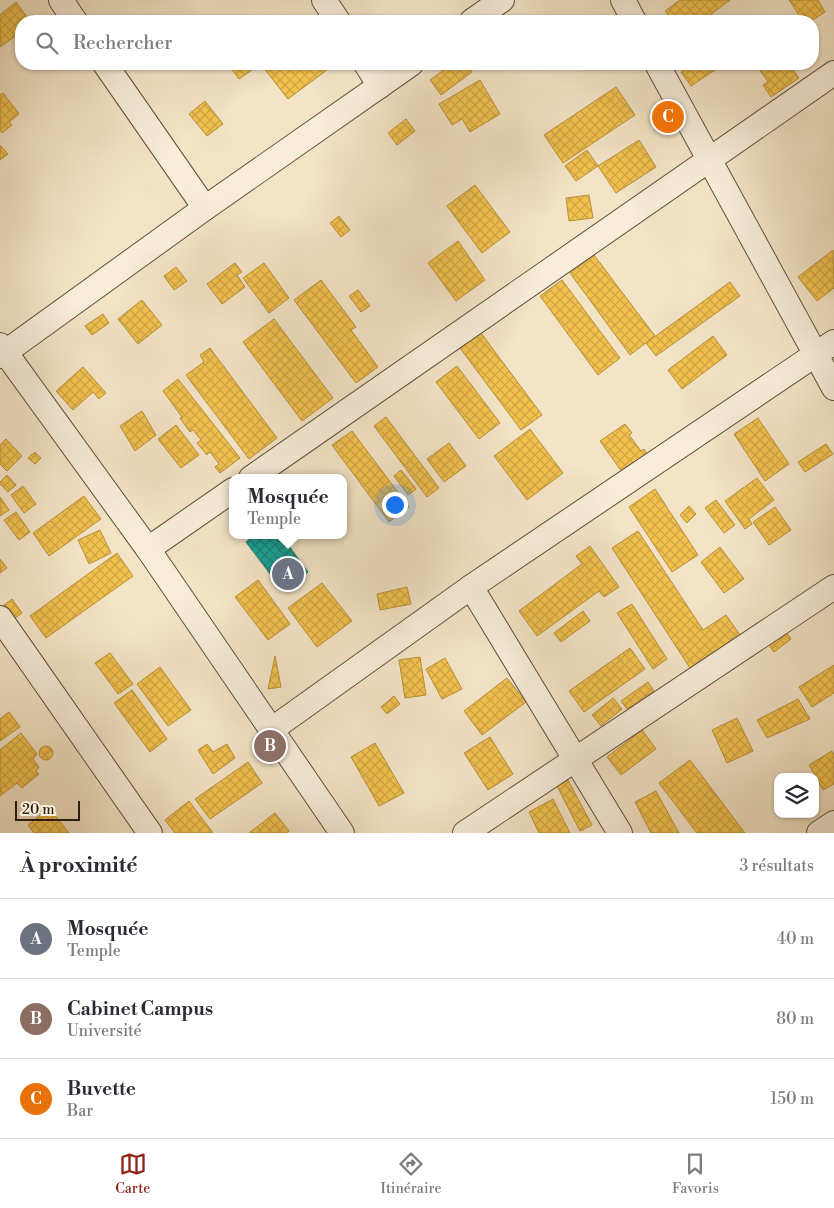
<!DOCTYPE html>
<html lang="fr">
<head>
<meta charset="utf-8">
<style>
	:root { --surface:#fff; --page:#f7f7f7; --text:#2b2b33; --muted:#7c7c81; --line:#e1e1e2; --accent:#8f2418 }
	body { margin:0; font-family:"Libre Bodoni",serif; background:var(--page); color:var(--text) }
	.controls { position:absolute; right:15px; bottom:15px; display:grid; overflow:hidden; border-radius:10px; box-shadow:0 1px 4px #0004 }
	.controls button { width:45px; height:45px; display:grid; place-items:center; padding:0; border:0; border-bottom:1px solid var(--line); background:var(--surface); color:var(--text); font:25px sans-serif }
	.scale { position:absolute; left:15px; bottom:12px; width:65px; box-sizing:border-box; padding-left:5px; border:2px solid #2f1f0c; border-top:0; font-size:14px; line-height:18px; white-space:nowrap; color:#2f1f0c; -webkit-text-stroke:4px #f7edda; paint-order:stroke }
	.you { position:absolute; left:394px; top:504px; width:18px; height:18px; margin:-12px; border:4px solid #fff; border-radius:50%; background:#1a73e8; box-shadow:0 0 0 8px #1a73e833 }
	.badge { display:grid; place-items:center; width:32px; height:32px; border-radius:50%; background:var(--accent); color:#fff; font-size:16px; font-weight:700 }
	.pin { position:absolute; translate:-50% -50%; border:2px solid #fff; box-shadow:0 1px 5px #0006 }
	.popup { position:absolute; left:229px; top:474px; width:118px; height:65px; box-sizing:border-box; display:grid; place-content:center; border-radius:10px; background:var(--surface); filter:drop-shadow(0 1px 4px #0005); font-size:16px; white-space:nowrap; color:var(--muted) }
	.popup b { font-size:19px; color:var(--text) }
	.popup::after { content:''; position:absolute; left:50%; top:100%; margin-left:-10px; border:10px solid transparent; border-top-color:var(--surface) }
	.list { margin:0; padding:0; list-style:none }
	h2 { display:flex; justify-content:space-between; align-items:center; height:65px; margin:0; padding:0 20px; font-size:21px }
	h2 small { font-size:16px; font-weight:400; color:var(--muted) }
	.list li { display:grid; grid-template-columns:32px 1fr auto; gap:15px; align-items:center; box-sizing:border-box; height:80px; padding:0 20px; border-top:1px solid var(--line) }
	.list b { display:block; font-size:19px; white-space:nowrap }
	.list p { margin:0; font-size:16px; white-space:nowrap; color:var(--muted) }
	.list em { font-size:16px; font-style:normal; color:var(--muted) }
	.icon { flex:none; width:28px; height:28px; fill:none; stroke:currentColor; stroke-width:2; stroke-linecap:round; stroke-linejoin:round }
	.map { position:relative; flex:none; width:834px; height:833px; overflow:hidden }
	.search { position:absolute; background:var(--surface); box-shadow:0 1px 4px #0004; left:15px; right:15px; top:15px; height:55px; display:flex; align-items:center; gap:12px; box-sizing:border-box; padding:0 18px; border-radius:20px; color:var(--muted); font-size:19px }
	.sheet { height:305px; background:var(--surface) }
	nav { display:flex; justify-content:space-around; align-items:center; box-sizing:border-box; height:70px; border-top:1px solid var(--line); background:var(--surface); font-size:14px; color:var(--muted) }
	nav a { display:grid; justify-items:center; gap:2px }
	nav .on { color:var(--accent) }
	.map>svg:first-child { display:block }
</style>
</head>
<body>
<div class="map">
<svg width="834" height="833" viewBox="0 0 834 833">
	<defs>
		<pattern id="homes-cross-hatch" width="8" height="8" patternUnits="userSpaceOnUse" patternTransform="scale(1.25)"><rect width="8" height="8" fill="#f2c14e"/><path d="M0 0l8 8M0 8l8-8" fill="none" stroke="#d0a543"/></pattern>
		<pattern id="public-cross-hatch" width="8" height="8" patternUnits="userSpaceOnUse" patternTransform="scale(1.25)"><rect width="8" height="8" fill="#17a398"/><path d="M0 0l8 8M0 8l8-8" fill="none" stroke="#15847a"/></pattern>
	</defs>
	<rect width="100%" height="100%" fill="#f3e4c6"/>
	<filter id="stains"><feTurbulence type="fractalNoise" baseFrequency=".004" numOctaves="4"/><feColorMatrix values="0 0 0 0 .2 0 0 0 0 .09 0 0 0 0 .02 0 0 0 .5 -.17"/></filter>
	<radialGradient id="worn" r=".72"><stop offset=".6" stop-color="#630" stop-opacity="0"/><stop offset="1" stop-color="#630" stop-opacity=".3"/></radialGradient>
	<!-- homes -->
	<g fill="url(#homes-cross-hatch)" stroke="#b8903a">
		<path d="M680,0H730L702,21H673L665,11Z"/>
		<path d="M789,0H818L825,12L811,21H803Z"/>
		<path d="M16,2L30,21H21V32L0,47V15Z"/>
		<path d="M228,64H258L259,65L239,79Z"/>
		<path d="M268,64H335L288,99L263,67Z"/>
		<path d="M452,64H466L472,72L441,95L430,80Z"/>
		<path d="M692,64H724L691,86L681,72Z"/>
		<path d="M748,64H789L799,78L771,97L763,85L768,82L757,66L752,70Z"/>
		<path d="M480,80L500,114L470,132L462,119L452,125L439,104Z"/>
		<path d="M616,87L635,115L563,163L544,135Z"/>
		<path d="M3,93L19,114L9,122L12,125L2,133L0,130V95Z"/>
		<path d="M205,101L223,124L207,136L189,114Z"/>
		<path d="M406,119L415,131L397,145L388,133Z"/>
		<path d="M639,140L656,167L616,193L598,166Z"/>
		<path d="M0,145L8,154L0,160Z"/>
		<path d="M587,150L598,166L576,181L565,166Z"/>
		<path d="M475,185L510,232L482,253L447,206Z"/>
		<path d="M589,195L593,218L569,221L566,198Z"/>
		<path d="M339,216L350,230L341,237L330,223Z"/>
		<path d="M458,241L485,280L456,301L428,263Z"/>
		<path d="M833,250L834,288L817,301L798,277Z"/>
		<path d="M594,255L655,336L630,355L570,273Z"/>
		<path d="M235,263L242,272L237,275L245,287L222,304L207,284Z"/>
		<path d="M264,263L289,298L269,313L243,278Z"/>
		<path d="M176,267L187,281L174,290L164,276Z"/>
		<path d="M321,280L356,327L351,330L378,367L356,383L294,300Z"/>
		<path d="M562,280L620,358L598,375L540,296Z"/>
		<path d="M730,282L740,296L656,356L646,343Z"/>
		<path d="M358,290L370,306L361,312L349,296Z"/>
		<path d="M142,300L162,325L138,344L118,319Z"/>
		<path d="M103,314L109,323L92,335L85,326Z"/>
		<path d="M274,319L333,398L302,421L243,342Z"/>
		<path d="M481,333L542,415L521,430L460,348Z"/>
		<path d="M713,336L727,355L682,389L668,370Z"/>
		<path d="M210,348L277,438L249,459L186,375L204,362L200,355Z"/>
		<path d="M457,366L500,423L479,439L436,382Z"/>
		<path d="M83,367L106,393L99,399L93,392L73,410L56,391Z"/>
		<path d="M178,379L240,458L220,473L215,467L219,464L210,452L207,455L197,443L201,440L193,430L190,432L180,418L182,417L163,391Z"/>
		<path d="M142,411L156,435L135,451L120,426Z"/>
		<path d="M386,417L439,488L427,497L374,426Z"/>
		<path d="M758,418L789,464L765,481L734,434Z"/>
		<path d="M625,424L632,433L629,435L641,451L644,449L647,454L622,472L600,441Z"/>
		<path d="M176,425L199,455L181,468L158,439Z"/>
		<path d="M530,429L563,473L527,500L494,456Z"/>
		<path d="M352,431L409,507L389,522L332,445Z"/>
		<path d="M6,439L22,456L7,471L0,464V445Z"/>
		<path d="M449,443L466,466L444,482L427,459Z"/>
		<path d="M826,444L833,454L805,472L798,462Z"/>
		<path d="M35,452L41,458L35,464L28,458Z"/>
		<path d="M401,470L416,489L408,495L394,476Z"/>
		<path d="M7,475L16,485L8,492L0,484V482Z"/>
		<path d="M757,478L774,500L749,519L752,524L745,529L725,501Z"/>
		<path d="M23,486L36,504L24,513L11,495Z"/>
		<path d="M655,489L698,555L672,572L629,507Z"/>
		<path d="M84,496L101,519L49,556L33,533Z"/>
		<path d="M0,497L9,510L0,516Z"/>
		<path d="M716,500L735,525L724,533L705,508Z"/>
		<path d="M689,506L696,514L687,523L680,515Z"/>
		<path d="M775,507L791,530L769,545L753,522Z"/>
		<path d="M16,512L30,532L19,540L4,520Z"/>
		<path d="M100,530L111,553L89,564L78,540Z"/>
		<path d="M638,531L703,630L726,615L740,635L690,668L612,548Z"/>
		<path d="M590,546L619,587L604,597L599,591L537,636L519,611L582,564L576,556Z"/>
		<path d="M720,547L744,579L724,593L701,562Z"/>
		<path d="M117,553L133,576L46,638L30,616Z"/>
		<path d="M0,559L7,568L0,573Z"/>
		<path d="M258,580L290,624L268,640L235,597Z"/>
		<path d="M322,583L352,621L317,647L288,608Z"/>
		<path d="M407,587L411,604L380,610L377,594Z"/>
		<path d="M12,599L22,613L10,622L0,608Z"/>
		<path d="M632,604L667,659L653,669L617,613Z"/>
		<path d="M583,611L590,621L561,642L554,633Z"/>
		<path d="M784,629L791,639L774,652L767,642Z"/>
		<path d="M630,648L645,669L584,712L569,691Z"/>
		<path d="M110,653L133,684L118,694L95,663Z"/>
		<path d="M275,656L281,687L268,689Z"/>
		<path d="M420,657L426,695L405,698L399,660Z"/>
		<path d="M445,658L462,689L442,699L426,669Z"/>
		<path d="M834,665V693L812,707L799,687Z"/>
		<path d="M160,667L191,710L168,726L137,684Z"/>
		<path d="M507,678L526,702L482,735L464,711Z"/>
		<path d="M648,682L654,691L627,709L621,701Z"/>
		<path d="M132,690L167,739L150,752L114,703Z"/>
		<path d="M394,696L400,704L387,714L381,707Z"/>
		<path d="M613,698L622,709L601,726L592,715Z"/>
		<path d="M798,699L810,719L767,738L757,720Z"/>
		<path d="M9,712L20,727L0,741V719Z"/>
		<path d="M737,718L753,751L727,763L712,730Z"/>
		<path d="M642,730L656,749L621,775L607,757Z"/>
		<path d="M21,733L37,754L33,759L39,767L36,771L39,774L22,788L17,783L0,796V750Z"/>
		<path d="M490,737L513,774L488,790L464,753Z"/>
		<path d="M375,743L404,793L379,806L351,757Z"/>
		<path d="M207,744L213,752L227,744L235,758L213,774L198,750Z"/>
		<circle cx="46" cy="753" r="7"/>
		<path d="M832,751L834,755V784L823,790L809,765Z"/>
		<path d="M690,760L745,833H697L659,783Z"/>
		<path d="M248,762L262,783L210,819L195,799Z"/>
		<path d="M568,780L592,825L580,831L557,786Z"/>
		<path d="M656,791L679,833H651L635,802Z"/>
		<path d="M553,799L570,833H539L529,812Z"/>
		<path d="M189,801L213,833H175L165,820Z"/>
		<path d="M49,808L69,833H34L28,825Z"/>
		<path d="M275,813L289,831L286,833H249Z"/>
	</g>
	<!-- public -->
	<path fill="url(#public-cross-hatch)" stroke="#1e7b6e" d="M255,535H281L308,572L283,591L246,542Z"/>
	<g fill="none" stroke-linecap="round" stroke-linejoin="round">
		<defs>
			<g id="street">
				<path d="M61,0L75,21"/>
				<path d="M324,0L338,21"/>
				<path d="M623,0L634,21"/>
				<path d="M472,21L502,0"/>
				<path d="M105,64L205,208"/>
				<path d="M366,64L380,86"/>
				<path d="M657,64L834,388"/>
				<path d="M0,345L148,549L342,833"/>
				<path d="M0,356L205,208L411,64"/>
				<path d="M251,478L834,73"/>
				<path d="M148,549L233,490"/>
				<path d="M471,587L620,833"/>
				<path d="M0,618L150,833"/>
				<path d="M271,730L471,587L834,342"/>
				<path d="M465,833L834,587"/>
				<path d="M819,833L834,823"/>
			</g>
		</defs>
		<!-- street casing -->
		<use href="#street" stroke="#60503a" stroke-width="26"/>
		<!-- street -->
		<use href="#street" stroke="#f7edda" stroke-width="24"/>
	</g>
	<rect width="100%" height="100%" filter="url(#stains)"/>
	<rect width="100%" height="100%" fill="url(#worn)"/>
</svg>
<div class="controls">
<button><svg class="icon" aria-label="layers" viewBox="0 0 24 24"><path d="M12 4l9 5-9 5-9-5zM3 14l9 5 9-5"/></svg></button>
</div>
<div class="scale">20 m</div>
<div class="you"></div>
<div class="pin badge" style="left:288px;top:574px;background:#6b7280">A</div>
<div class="popup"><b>Mosquée</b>Temple</div>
<div class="pin badge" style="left:270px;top:746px;background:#8d6e63">B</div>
<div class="pin badge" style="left:668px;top:117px;background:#e8710a">C</div>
<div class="search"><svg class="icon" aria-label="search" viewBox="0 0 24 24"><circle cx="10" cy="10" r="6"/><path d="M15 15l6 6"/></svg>Rechercher</div>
</div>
<section class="sheet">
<h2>À proximité<small>3 résultats</small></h2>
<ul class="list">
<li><span class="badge" style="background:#6b7280">A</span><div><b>Mosquée</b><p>Temple</p></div><em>40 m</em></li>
<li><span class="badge" style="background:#8d6e63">B</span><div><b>Cabinet Campus</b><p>Université</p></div><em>80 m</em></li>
<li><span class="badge" style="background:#e8710a">C</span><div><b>Buvette</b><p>Bar</p></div><em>150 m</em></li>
</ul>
</section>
<nav>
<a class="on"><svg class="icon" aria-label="map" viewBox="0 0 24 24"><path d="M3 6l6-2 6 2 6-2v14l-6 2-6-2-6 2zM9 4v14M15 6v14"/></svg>Carte</a>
<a><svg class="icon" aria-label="directions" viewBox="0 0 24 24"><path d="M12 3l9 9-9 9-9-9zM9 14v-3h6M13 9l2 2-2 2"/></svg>Itinéraire</a>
<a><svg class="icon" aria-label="saved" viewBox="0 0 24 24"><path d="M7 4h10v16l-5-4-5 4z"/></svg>Favoris</a>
</nav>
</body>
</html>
